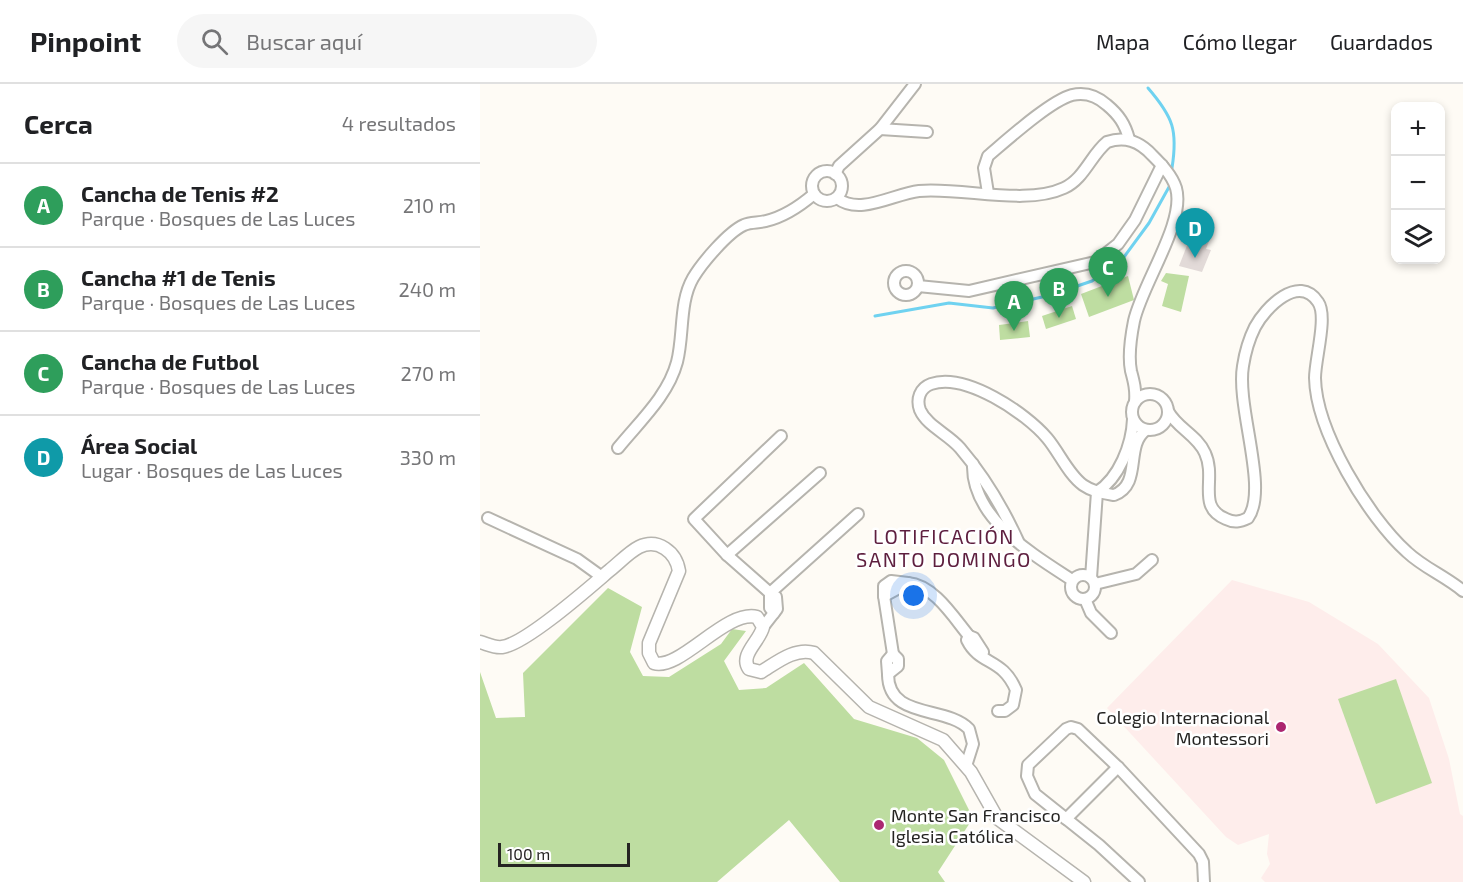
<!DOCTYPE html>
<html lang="es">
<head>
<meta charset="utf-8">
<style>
	:root { --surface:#fff; --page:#f6f6f6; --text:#202124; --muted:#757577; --line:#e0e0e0; --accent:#ab2771 }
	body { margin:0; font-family:"Exo 2",sans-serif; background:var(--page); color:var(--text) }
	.controls { position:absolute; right:18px; top:18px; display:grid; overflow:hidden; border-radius:12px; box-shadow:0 3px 9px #0003 }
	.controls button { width:54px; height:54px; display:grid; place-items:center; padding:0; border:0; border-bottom:2px solid var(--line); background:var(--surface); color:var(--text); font:30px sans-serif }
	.scale { position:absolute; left:18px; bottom:15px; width:132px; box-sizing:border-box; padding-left:6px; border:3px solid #252422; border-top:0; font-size:16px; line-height:21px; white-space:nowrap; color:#252422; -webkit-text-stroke:4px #fff; paint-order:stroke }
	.you { position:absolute; left:434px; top:512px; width:21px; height:21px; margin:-15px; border:4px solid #fff; border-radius:50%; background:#1a73e8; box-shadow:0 0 0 9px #1a73e833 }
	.badge { display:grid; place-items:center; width:39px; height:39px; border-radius:50%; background:var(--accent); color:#fff; font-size:20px; font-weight:700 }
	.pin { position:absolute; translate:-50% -50px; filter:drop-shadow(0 2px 3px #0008) }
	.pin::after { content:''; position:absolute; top:32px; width:21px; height:18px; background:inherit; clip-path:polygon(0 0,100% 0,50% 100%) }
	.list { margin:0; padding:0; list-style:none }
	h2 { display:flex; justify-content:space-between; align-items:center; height:78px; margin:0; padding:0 24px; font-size:26px }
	h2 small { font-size:20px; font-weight:400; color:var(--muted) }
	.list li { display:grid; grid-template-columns:39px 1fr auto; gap:18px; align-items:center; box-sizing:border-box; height:84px; padding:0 24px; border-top:2px solid var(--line) }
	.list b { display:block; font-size:22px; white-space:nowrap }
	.list p { margin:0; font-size:20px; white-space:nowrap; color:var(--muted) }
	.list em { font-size:20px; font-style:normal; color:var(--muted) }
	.icon { flex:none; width:33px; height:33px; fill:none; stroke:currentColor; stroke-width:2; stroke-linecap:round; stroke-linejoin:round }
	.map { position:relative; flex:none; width:983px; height:798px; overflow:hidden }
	header { display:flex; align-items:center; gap:36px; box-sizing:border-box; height:84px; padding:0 30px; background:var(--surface); border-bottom:2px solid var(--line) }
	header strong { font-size:28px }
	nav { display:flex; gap:33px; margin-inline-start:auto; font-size:21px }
	.search { width:420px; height:54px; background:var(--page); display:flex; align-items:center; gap:15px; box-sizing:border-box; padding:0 21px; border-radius:33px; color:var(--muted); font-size:22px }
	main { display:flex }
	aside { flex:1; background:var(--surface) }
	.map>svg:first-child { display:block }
</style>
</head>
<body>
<header>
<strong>Pinpoint</strong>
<div class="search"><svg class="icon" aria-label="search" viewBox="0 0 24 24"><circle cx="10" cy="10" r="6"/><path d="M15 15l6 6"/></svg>Buscar aquí</div>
<nav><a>Mapa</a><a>Cómo llegar</a><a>Guardados</a></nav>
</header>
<main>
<aside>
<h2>Cerca<small>4 resultados</small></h2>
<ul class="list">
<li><span class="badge" style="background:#2e9e5b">A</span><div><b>Cancha de Tenis #2</b><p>Parque · Bosques de Las Luces</p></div><em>210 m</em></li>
<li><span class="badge" style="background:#2e9e5b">B</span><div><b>Cancha #1 de Tenis</b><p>Parque · Bosques de Las Luces</p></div><em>240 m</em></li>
<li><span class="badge" style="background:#2e9e5b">C</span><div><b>Cancha de Futbol</b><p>Parque · Bosques de Las Luces</p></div><em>270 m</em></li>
<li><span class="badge" style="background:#0f9aa8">D</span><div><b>Área Social</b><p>Lugar · Bosques de Las Luces</p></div><em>330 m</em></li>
</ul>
</aside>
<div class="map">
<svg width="983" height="798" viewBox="0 0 983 798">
	<rect width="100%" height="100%" fill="#fefbf5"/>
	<!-- education -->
	<path fill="#feedeb" d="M752,496L829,518L898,560L949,614L969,675L980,730L983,732V798H785L781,794L790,780L787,770L789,750L758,761L746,753L627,624Z"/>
	<!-- green -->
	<g fill="#bedda1">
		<path d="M686,189L709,192L701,228L682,222L688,200L681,197Z"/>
		<path d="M648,192L654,216L609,233L601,210Z"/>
		<path d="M592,222L596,235L566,245L562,232Z"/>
		<path d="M548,237L550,253L520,256L519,241Z"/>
		<path d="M128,504L162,523L150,568L163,592L189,593L241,560L252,545L266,547L244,577L259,606L286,604L324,579L374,635L437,654L464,676L493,734L458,788L465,798H360L309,736L237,798H0V588L16,634L45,633L43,589Z"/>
		<path d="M916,595L952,699L896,720L858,615Z"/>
	</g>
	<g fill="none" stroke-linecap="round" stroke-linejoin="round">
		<!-- stream -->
		<g stroke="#6fd2f0" stroke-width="3">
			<path d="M668,4C693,33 698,46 692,84"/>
			<path d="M395,232L469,219L513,224L571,211L612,197L644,173L669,139L689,103"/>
		</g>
	</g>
	<!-- building -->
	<path fill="#e2dad8" d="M717,151L730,154L726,165L731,166L722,188L699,182L708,159L713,161Z"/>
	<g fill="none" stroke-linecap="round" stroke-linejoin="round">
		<defs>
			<g id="minor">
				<path d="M400,45L447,48"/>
				<circle cx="347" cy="102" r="15"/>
				<path d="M355,90L359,82L400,45L435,0"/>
				<path d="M508,109L504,84L508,72C527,56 570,17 592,11C605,8 617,12 627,21C639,31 645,40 649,55"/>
				<path d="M357,114C380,132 413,110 439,107C483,103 545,122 584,104C604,95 611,71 627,58C645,52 659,57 672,71C681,80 692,91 696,104C706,138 662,200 654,237C651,252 648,272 651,287C654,298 656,306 655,318"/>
				<circle cx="426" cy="199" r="12"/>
				<path d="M438,202L489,207L615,178L638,160L655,136L682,81"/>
				<circle cx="670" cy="328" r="18"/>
				<path d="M688,327C697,344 717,351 725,369C737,395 716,423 746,435C754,439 760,438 768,434C789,405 756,323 763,282C765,269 769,255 775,243C785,224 819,189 838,218C848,232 835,275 835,294C836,347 888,433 927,468C944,484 965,492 983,507"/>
				<path d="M138,364C159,338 188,312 197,278C204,251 199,218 213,194C222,179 248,148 264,141C270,138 279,139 286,137C303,133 320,122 334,110"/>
				<path d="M493,380C491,434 552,470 592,496"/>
				<path d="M617,408C639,394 652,361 653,335"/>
				<path d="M8,434L97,475L122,493"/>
				<path d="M538,457C523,424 503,391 480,364C468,350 447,342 440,326C436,315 440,304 451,300C485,288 546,329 567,354C579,368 588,390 603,401C613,408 623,409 634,411C663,400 644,362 666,346"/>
				<path d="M247,471L340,389"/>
				<circle cx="603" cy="503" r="12"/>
				<path d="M611,494L617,408"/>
				<path d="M411,497L428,499L404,512V502Z"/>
				<path d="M428,499C454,501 474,534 489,552"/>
				<path d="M615,500L656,490L672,476"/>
				<path d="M290,509L378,430"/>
				<path d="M404,512L413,570"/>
				<path d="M605,515L611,529L631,549"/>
				<path d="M294,529L290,524V509L247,471L214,435L301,352"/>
				<path d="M283,543L297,525L296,513L291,512"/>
				<path d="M413,570L418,575V582L408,590L407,577Z"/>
				<path d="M502,572L503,568L494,554L489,552L487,556C500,582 522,573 536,606L533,621L525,627H518"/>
				<path d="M408,590C408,636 466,621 489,645L493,660L486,682"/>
				<path d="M586,735L638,683"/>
				<path d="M659,798L619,761L555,710L547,692L548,681L586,645L591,643L598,645L638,683L719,770L723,778L724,798"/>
			</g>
			<path id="major" d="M0,558C7,560 15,564 22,563C46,560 110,503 130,486C139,479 149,468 159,463C178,454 196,468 199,487L169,559V569L174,579C200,587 246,525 277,533L283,543C280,557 259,571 269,585L281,588C296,579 315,563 334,569L389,623L463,656L491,688L517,734L604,798"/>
		</defs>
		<!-- minor casing -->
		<use href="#minor" stroke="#b6b4ae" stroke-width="14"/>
		<!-- major casing -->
		<use href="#major" stroke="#b6b4ae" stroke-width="15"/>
		<!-- minor -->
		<use href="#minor" stroke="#fff" stroke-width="10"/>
		<!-- major -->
		<use href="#major" stroke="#fff" stroke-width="12"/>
	</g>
	<!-- markers -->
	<g fill="#ab2771" stroke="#fff" stroke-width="2">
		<circle cx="801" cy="643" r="6"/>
		<circle cx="399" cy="741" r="6"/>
	</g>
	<g text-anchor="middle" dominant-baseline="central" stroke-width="5" stroke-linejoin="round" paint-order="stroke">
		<!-- poi labels -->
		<g font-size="18" fill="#252422" stroke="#fff" text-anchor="end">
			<text x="789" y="633">Colegio Internacional<tspan x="789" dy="21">Montessori</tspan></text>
			<text x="411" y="731" text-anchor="start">Monte San Francisco<tspan x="411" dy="21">Iglesia Católica</tspan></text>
		</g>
		<!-- neighbourhood labels -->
		<g font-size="20" letter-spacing="1.5" fill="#5e1f3f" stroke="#fff">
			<text x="464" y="452">LOTIFICACIÓN<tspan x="464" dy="23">SANTO DOMINGO</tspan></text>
		</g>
	</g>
</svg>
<div class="controls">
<button>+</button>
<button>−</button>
<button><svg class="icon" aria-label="layers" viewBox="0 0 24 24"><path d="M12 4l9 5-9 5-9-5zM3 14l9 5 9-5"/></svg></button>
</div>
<div class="scale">100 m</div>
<div class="you"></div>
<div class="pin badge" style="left:534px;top:247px;background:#2e9e5b">A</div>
<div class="pin badge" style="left:579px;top:234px;background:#2e9e5b">B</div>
<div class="pin badge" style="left:628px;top:213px;background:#2e9e5b">C</div>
<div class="pin badge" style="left:715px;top:174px;background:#0f9aa8">D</div>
</div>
</main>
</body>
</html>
